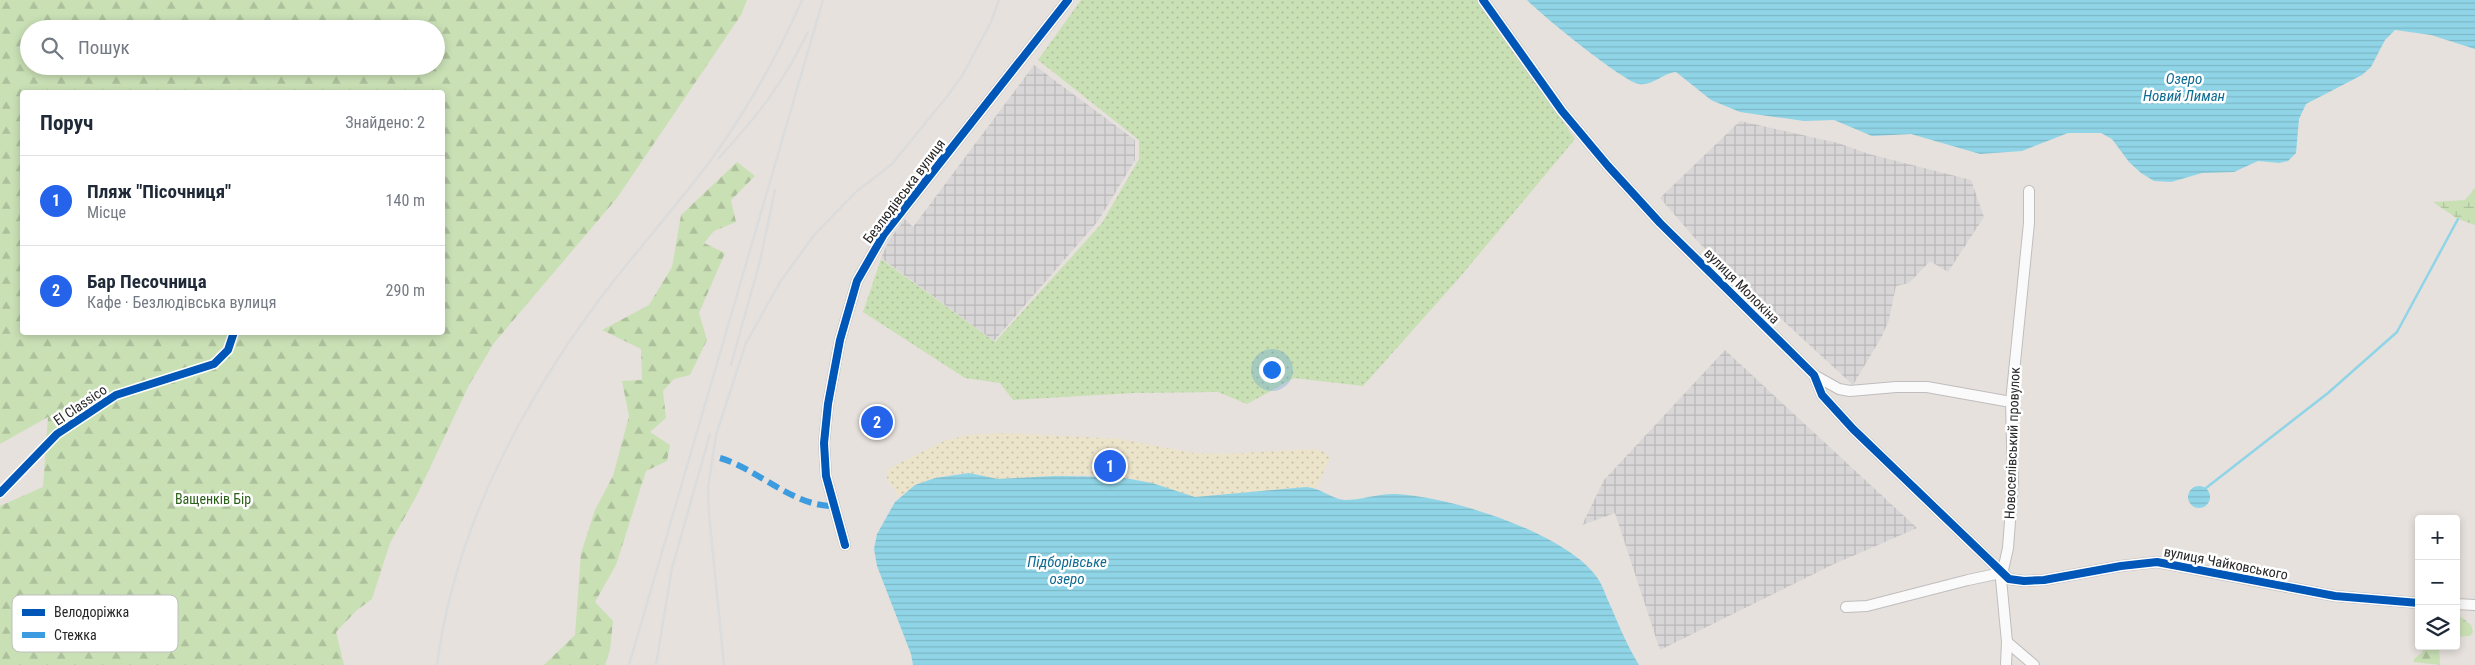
<!DOCTYPE html>
<html lang="uk">
<head>
<meta charset="utf-8">
<style>
	:root { --surface:#fff; --page:#f6f6f7; --text:#1f2937; --muted:#747a83; --line:#e0e1e3; --accent:#2563eb }
	body { margin:0; font-family:"Roboto Condensed",sans-serif; background:var(--page); color:var(--text) }
	.controls { position:absolute; right:15px; bottom:15px; display:grid; overflow:hidden; border-radius:5px; box-shadow:0 2px 8px #0003 }
	.controls button { width:45px; height:45px; display:grid; place-items:center; padding:0; border:0; border-bottom:1px solid var(--line); background:var(--surface); color:var(--text); font:25px sans-serif }
	.you { position:absolute; left:1271px; top:369px; width:18px; height:18px; margin:-12px; border:4px solid #fff; border-radius:50%; background:#1a73e8; box-shadow:0 0 0 8px #1a73e833 }
	.badge { display:grid; place-items:center; width:32px; height:32px; border-radius:50%; background:var(--accent); color:#fff; font-size:16px; font-weight:700 }
	.pin { position:absolute; translate:-50% -50%; border:2px solid #fff; box-shadow:0 1px 5px #0006 }
	.list { margin:0; padding:0; list-style:none }
	h2 { display:flex; justify-content:space-between; align-items:center; height:65px; margin:0; padding:0 20px; font-size:21px }
	h2 small { font-size:16px; font-weight:400; color:var(--muted) }
	.list li { display:grid; grid-template-columns:32px 1fr auto; gap:15px; align-items:center; box-sizing:border-box; height:90px; padding:0 20px; border-top:1px solid var(--line) }
	.list b { display:block; font-size:19px; white-space:nowrap }
	.list p { margin:0; font-size:16px; white-space:nowrap; color:var(--muted) }
	.list em { font-size:16px; font-style:normal; color:var(--muted) }
	.icon { flex:none; width:28px; height:28px; fill:none; stroke:currentColor; stroke-width:2; stroke-linecap:round; stroke-linejoin:round }
	.map { position:relative; flex:none; width:2475px; height:665px; overflow:hidden }
	.search { position:absolute; background:var(--surface); box-shadow:0 2px 8px #0003; left:20px; top:20px; width:425px; height:55px; display:flex; align-items:center; gap:12px; box-sizing:border-box; padding:0 18px; border-radius:28px; color:var(--muted); font-size:19px }
	.panel { position:absolute; background:var(--surface); box-shadow:0 2px 8px #0003; left:20px; top:90px; width:425px; height:245px; border-radius:5px }
	.map>svg:first-child { display:block }
</style>
</head>
<body>
<div class="map">
<svg width="2475" height="665" viewBox="0 0 2475 665">
	<defs>
		<pattern id="industrial-grid" width="8" height="8" patternUnits="userSpaceOnUse" patternTransform="scale(1.25)"><rect width="8" height="8" fill="#d9d6d8"/><path d="M0 4h8M4 0v8" fill="none" stroke="#bab8b9"/></pattern>
		<pattern id="green-dots" width="8" height="8" patternUnits="userSpaceOnUse" patternTransform="scale(1.25)"><rect width="8" height="8" fill="#c9e0b5"/><path d="M2 2h.1M6 6h.1" fill="none" stroke="#adc09c" stroke-width="1.8" stroke-linecap="round"/></pattern>
		<pattern id="forest-firs" width="22" height="20" patternUnits="userSpaceOnUse" patternTransform="scale(1.25)"><rect width="22" height="20" fill="#c9e0b5"/><path d="M5 1l3.5 6h-7zM16 11l3.5 6h-7z" fill="#adc09c"/></pattern>
		<pattern id="wetland-marsh" width="20" height="14" patternUnits="userSpaceOnUse" patternTransform="scale(1.25)"><rect width="20" height="14" fill="#c9e0b5"/><path d="M1 5h8M5 5V1M11 12h8M15 12V8" fill="none" stroke="#adc09c"/></pattern>
		<pattern id="sand-dots" width="8" height="8" patternUnits="userSpaceOnUse" patternTransform="scale(1.25)"><rect width="8" height="8" fill="#ebe3ca"/><path d="M2 2h.1M6 6h.1" fill="none" stroke="#cac3ae" stroke-width="1.8" stroke-linecap="round"/></pattern>
		<pattern id="water-rules" width="6" height="5" patternUnits="userSpaceOnUse" patternTransform="scale(1.25)"><rect width="6" height="5" fill="#90d5e7"/><path d="M0 2.5h6" fill="none" stroke="#7cb7c6"/></pattern>
	</defs>
	<rect width="100%" height="100%" fill="#e6e1dc"/>
	<!-- industrial -->
	<g fill="url(#industrial-grid)">
		<path d="M1034,65L1135,140V160L1098,221L994,341L881,258L889,240L905,219L913,227Z"/>
		<path d="M1740,121L1838,143L1869,154L1971,180L1984,217L1948,272L1930,261L1909,283L1896,286L1889,320L1882,336L1853,385L1700,244L1660,198Z"/>
		<path d="M1725,350L1917,528L1832,565L1660,650L1615,513L1582,525L1604,480Z"/>
	</g>
	<!-- green -->
	<path fill="url(#green-dots)" d="M1081,0H1478L1575,139L1460,277L1363,386L1294,378L1247,404L1218,392L1134,393L1013,400L1000,383L965,378L863,312L881,259L995,342L1102,223L1139,159V140L1038,60Z"/>
	<!-- forest -->
	<g fill="url(#forest-firs)" fill-rule="evenodd">
		<path d="M0,0H747L741,15L617,198L494,343L469,385L417,495L390,543L372,599L357,610L336,632L344,665H0V506L43,487L48,417L0,444ZM29,29H436V66H29ZM442,92V332H22V92Z"/>
		<path d="M737,162L755,176L731,200L736,222L714,231L704,243L725,253L699,313L707,340L690,375L674,379L663,391L666,418L650,432L670,445L667,461L646,471L616,565L595,602L613,621L610,650L605,665H544L575,635L581,553L595,510L613,476L629,416L622,381L642,380L641,349L602,330L649,305L672,267L681,215Z"/>
		<path d="M2456,613L2471,625L2473,632L2470,636L2456,637Z"/>
		<path d="M2425,646H2439L2440,665L2414,662V659L2422,653Z"/>
	</g>
	<!-- wetland -->
	<path fill="url(#wetland-marsh)" d="M2475,188V225L2458,219L2433,202L2465,200Z"/>
	<!-- sand -->
	<path fill="url(#sand-dots)" d="M1006,433L1120,439L1194,453L1224,454L1312,449L1323,451L1330,458L1316,488C1276,485 1233,499 1195,497C1172,495 1151,481 1129,478C1087,471 1042,478 1000,479C984,479 971,472 955,474C934,477 915,483 900,497L887,479L888,469L944,441L968,435Z"/>
	<!-- water -->
	<g fill="url(#water-rules)">
		<path d="M1527,0H2475V49L2431,35L2395,30L2385,40L2371,67L2362,75L2306,104L2299,119L2296,153L2288,161L2279,163L2258,161L2234,172L2202,173L2171,182L2154,181L2141,173L2129,162L2112,139L2101,133H2068L2022,151L1980,154L1911,134L1872,136L1834,120L1804,121L1740,112L1711,100L1676,72C1663,73 1653,86 1639,84C1625,83 1540,14 1527,0Z"/>
		<path d="M969,473L998,479L1055,476L1119,477L1152,483L1195,497L1306,487C1321,488 1330,498 1344,500C1362,500 1378,493 1397,494C1451,497 1563,532 1596,576C1603,585 1606,597 1611,607C1619,626 1628,647 1639,665H913L911,654L877,566L874,549L877,534L895,502L915,485L935,478Z"/>
		<circle cx="2199" cy="497" r="11"/>
	</g>
	<g fill="none" stroke-linecap="round" stroke-linejoin="round">
		<!-- stream -->
		<path stroke="#90d5e7" stroke-width="2.5" d="M2206,488L2328,393L2397,332L2458,219"/>
		<defs>
			<g id="minor">
				<path d="M1483,0L1562,111L1608,166L1660,223L1814,375L1822,395L1853,429L2009,579L2024,581L2044,580L2121,566L2157,562L2335,596L2419,603"/>
				<path d="M1814,375L1839,389L1850,391L1896,387H1927L2011,402"/>
				<path d="M845,545L826,476L824,443L828,404L840,340L857,281L884,234L1068,0"/>
				<path d="M2456,604L2475,605"/>
				<path d="M1846,607L1867,606L1968,580L2001,573"/>
				<path d="M2007,642L2034,665"/>
				<path d="M2006,665L2007,642L2001,579L2008,548L2013,481L2011,402L2029,223V191"/>
			</g>
		</defs>
		<!-- minor casing -->
		<use href="#minor" stroke="#bfbdbe" stroke-width="12"/>
		<!-- minor -->
		<use href="#minor" stroke="#fbfafa" stroke-width="10"/>
		<!-- rail -->
		<g stroke="#dcdcdd" stroke-width="2.5">
			<path d="M719,158C759,114 782,85 808,32"/>
			<path d="M731,365L760,261L775,190"/>
			<path d="M437,665C454,534 516,414 593,308C631,256 675,209 713,157C749,107 777,57 802,0"/>
			<path d="M629,665L823,0"/>
			<path d="M656,665L672,568L710,434"/>
			<path d="M724,665L709,514L708,488L716,435L746,343L780,282L815,234L857,191L892,164L949,94L962,76L991,22L999,0"/>
		</g>
		<!-- quiet -->
		<path stroke="#3d9ce0" stroke-width="6" stroke-dasharray="12 6" stroke-linecap="butt" d="M720,458C758,469 792,506 833,506"/>
		<defs>
			<g id="cycleway">
				<path d="M1483,0L1562,111L1608,166L1660,223L1814,375L1822,395L1853,429L2009,579L2024,581L2044,580L2121,566L2157,562L2335,596L2419,603"/>
				<path d="M0,493L57,434L116,395L214,364L228,350L234,332"/>
				<path d="M845,545L826,476L824,443L828,404L840,340L857,281L884,234L1068,0"/>
			</g>
		</defs>
		<!-- cycleway casing -->
		<use href="#cycleway" stroke="#fff" stroke-width="11"/>
		<!-- cycleway -->
		<use href="#cycleway" stroke="#0057b8" stroke-width="8"/>
	</g>
	<g text-anchor="middle" dominant-baseline="central" stroke-width="5" stroke-linejoin="round" paint-order="stroke">
		<!-- street labels -->
		<g font-size="14" fill="#272727" stroke="#fff">
			<text transform="translate(904 191) rotate(-53)">Безлюдівська вулиця</text>
			<text transform="translate(1742 286) rotate(45)">вулиця Молокіна</text>
			<text transform="translate(80 405) rotate(-34)">El Classico</text>
			<text transform="translate(2012 443) rotate(-88)">Новоселівський провулок</text>
			<text transform="translate(2226 563) rotate(11)">вулиця Чайковського</text>
		</g>
		<!-- park labels -->
		<g font-size="14" fill="#2c611a" stroke="#fff">
			<text x="213" y="499">Ващенків Бір</text>
		</g>
		<!-- water labels -->
		<g font-size="15" font-style="italic" fill="#0f6c93" stroke="#fff">
			<text x="2184" y="79">Озеро<tspan x="2184" dy="17">Новий Лиман</tspan></text>
			<text x="1067" y="562">Підборівське<tspan x="1067" dy="17">озеро</tspan></text>
		</g>
	</g>
	<!-- legend -->
	<rect x="12" y="595" width="166" height="57" rx="8" fill="#fff" stroke="#bebebe" stroke-width="1"/>
	<rect x="22" y="609" width="23" height="7" fill="#0057b8"/>
	<rect x="22" y="632" width="23" height="6" fill="#3d9ce0"/>
	<g font-size="14" fill="#272727">
		<text x="54" y="617">Велодоріжка</text>
		<text x="54" y="640">Стежка</text>
	</g>
</svg>
<div class="controls">
<button>+</button>
<button>−</button>
<button><svg class="icon" aria-label="layers" viewBox="0 0 24 24"><path d="M12 4l9 5-9 5-9-5zM3 14l9 5 9-5"/></svg></button>
</div>
<div class="you"></div>
<div class="pin badge" style="left:1110px;top:466px">1</div>
<div class="pin badge" style="left:877px;top:422px">2</div>
<div class="search"><svg class="icon" aria-label="search" viewBox="0 0 24 24"><circle cx="10" cy="10" r="6"/><path d="M15 15l6 6"/></svg>Пошук</div>
<section class="panel">
<h2>Поруч<small>Знайдено: 2</small></h2>
<ul class="list">
<li><span class="badge">1</span><div><b>Пляж &quot;Пісочниця&quot;</b><p>Місце</p></div><em>140 m</em></li>
<li><span class="badge">2</span><div><b>Бар Песочница</b><p>Кафе · Безлюдівська вулиця</p></div><em>290 m</em></li>
</ul>
</section>
</div>
</body>
</html>
